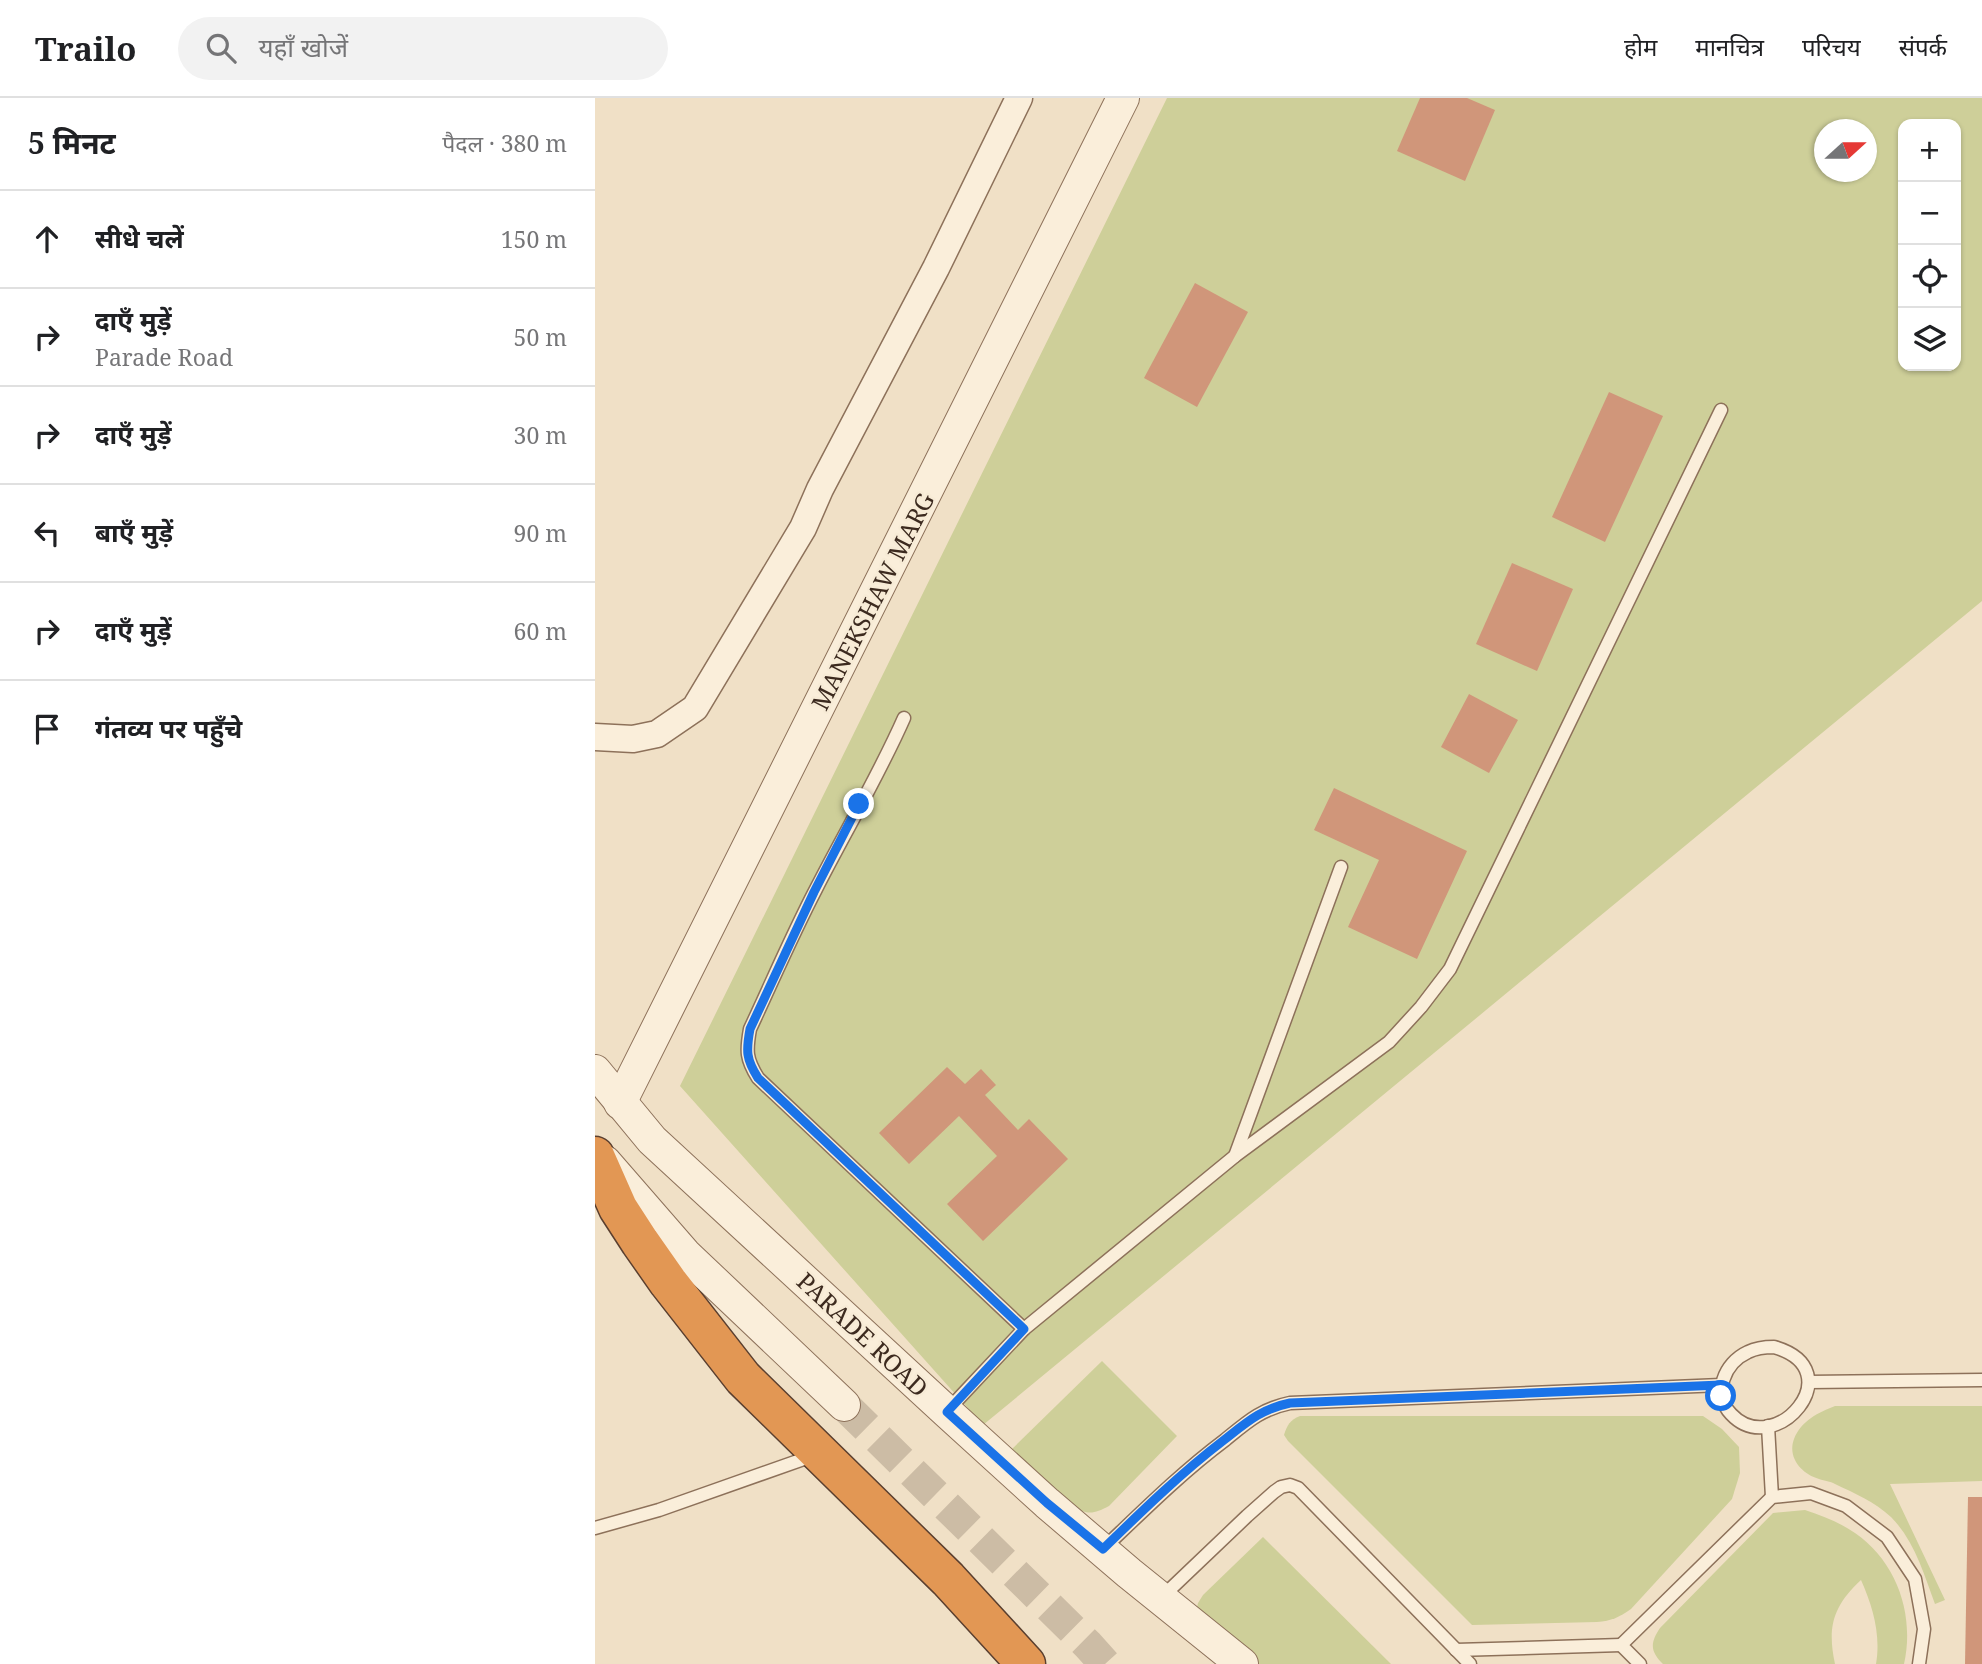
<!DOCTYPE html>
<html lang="hi">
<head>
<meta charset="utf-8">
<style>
	:root { --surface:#fff; --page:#f2f2f2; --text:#202124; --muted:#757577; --line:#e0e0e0 }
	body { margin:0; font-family:"Noto Serif","Noto Sans Devanagari",serif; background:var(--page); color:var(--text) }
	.controls { position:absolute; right:21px; top:21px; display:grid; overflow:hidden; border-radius:14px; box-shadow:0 2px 5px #0004 }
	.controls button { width:63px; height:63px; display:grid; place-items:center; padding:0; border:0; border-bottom:2px solid var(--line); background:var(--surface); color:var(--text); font:35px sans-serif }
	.compass { position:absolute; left:1219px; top:21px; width:63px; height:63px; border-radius:50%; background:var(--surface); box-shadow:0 2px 5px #0004; rotate:69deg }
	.stop { position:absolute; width:21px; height:21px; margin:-16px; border:5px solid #1a73e8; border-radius:50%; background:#fff }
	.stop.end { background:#1a73e8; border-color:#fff; box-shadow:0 2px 7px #0008 }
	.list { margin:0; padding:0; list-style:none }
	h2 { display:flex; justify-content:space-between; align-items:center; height:91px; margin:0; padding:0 28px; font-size:30px }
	h2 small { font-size:23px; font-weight:400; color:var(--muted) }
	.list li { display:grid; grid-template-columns:46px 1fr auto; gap:21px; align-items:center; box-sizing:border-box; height:98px; padding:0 28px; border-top:2px solid var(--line) }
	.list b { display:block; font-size:26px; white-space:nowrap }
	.list p { margin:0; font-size:23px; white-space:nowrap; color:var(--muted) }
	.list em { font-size:23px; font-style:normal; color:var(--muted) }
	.icon { flex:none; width:38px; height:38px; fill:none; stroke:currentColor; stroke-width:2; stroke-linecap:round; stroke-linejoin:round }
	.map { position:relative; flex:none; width:1387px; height:1566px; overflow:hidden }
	header { display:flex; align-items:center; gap:42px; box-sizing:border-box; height:98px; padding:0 35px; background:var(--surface); border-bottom:2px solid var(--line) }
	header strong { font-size:33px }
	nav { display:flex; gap:38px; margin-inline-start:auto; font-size:24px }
	.search { width:490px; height:63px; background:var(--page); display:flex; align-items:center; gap:18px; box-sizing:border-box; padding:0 24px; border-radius:38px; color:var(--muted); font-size:26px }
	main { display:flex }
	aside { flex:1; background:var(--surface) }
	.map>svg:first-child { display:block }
</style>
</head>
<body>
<header>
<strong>Trailo</strong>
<div class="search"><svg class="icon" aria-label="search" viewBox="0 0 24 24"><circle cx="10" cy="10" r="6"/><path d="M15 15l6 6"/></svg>यहाँ खोजें</div>
<nav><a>होम</a><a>मानचित्र</a><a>परिचय</a><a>संपर्क</a></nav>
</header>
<main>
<aside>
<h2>5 मिनट<small>पैदल · 380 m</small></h2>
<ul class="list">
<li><svg class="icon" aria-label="ahead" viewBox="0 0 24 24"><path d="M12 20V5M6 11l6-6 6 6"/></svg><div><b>सीधे चलें</b></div><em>150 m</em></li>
<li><svg class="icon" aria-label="right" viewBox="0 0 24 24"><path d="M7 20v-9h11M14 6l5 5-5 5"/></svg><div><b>दाएँ मुड़ें</b><p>Parade Road</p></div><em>50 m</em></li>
<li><svg class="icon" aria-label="right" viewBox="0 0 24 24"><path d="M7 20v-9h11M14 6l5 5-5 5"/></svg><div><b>दाएँ मुड़ें</b></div><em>30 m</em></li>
<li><svg class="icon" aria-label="left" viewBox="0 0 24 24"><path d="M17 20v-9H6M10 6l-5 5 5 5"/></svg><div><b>बाएँ मुड़ें</b></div><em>90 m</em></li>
<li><svg class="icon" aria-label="right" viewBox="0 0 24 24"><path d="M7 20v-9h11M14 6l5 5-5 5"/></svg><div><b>दाएँ मुड़ें</b></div><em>60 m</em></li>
<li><svg class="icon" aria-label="arrive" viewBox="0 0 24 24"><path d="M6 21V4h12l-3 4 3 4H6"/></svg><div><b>गंतव्य पर पहुँचे</b></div></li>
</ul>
</aside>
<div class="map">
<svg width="1387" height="1566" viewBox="0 0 1387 1566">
	<rect width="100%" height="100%" fill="#f0e0c6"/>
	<!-- green -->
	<g fill="#cecf99" fill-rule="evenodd">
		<path d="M572,0H1387V503L388,1327L85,988ZM1308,26H1361V268H1308ZM1230,32H1272V74H1230Z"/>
		<path d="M507,1263L582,1338L514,1408C499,1416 493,1417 478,1409L416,1352Z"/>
		<path d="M1240,1308H1387V1383L1295,1386L1350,1502L1340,1506C1329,1476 1319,1442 1296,1419C1280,1404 1259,1395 1240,1386C1235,1383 1230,1383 1224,1381C1207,1376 1192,1360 1199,1341C1206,1323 1224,1314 1240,1308Z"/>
		<path d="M705,1318H1108L1127,1331L1144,1349L1145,1375L1137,1401L1036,1511C1025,1519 1016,1523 1002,1524L877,1527L693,1343L689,1337C692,1327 695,1322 705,1318Z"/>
		<path d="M1210,1412C1228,1418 1244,1424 1260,1435C1302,1464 1320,1517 1309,1566H1281C1286,1537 1278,1509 1266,1482C1238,1508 1232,1529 1240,1566H1068C1055,1553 1055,1545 1065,1530L1178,1415Z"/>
		<path d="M668,1439L796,1566H648L601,1514L603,1505L608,1497Z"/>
	</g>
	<!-- building -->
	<g fill="#d0967a">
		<path d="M825,0H872L900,12L870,83L802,53Z"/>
		<path d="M600,185L653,214L602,309L549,280Z"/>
		<path d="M1014,294L1068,318L1010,444L957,419Z"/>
		<path d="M917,465L978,491L942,573L881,546Z"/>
		<path d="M874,596L923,622L894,675L846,649Z"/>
		<path d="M739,690L872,753L822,861L753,829L784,762L719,732Z"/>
		<path d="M352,969L370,986L386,971L401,987L390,997L423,1032L434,1021L473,1061L388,1143L352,1106L402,1058L364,1018L314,1066L284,1035Z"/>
		<path d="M1373,1399H1387V1566H1370Z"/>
	</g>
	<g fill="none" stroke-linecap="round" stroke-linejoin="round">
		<!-- tertiary-tunnel -->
		<path stroke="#ccbca5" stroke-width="32" stroke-dasharray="32 16" stroke-linecap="butt" d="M249,1307L493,1547L510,1566"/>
		<defs>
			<g id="service">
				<path d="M309,620C283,679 250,734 221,791C197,837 177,884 155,931C151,953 151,961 163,980L429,1231"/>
				<path d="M640,1058L746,769"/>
				<path d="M1179,1249C1259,1272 1180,1363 1136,1316C1117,1296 1129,1265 1153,1254C1161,1250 1170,1249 1179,1249Z"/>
				<path d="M1214,1284L1387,1282"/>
				<path d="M352,1313L429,1231L640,1058L794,944L826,909L855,871L1126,312"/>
				<path d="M1173,1328L1177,1399"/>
				<path d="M0,1430L64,1412L220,1357"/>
				<path d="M508,1451C548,1413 586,1375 630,1342C652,1324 666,1311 695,1305L1126,1287"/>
				<path d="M566,1500L652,1418L679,1394L686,1389L695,1387L703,1390L875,1566"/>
				<path d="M861,1552L1026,1547"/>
				<path d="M1045,1566L1026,1547L1177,1399L1216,1395L1251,1408L1292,1439L1320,1481L1329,1531L1324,1566"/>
			</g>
			<path id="minor" d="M0,639L38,641L62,636L100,610L208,430L225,391L341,170L424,0"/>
			<g id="tertiary">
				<path d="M0,973L57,1042L352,1314L452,1405L534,1475L647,1566"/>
				<path d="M25,1005L528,0"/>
				<path d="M10,1064L90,1156L249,1307"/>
			</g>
			<path id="motorway" d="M0,1058L23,1110L45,1144L73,1184L148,1280L353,1481L431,1566"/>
		</defs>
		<!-- service casing -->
		<use href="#service" stroke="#8d715a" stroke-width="15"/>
		<!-- minor casing -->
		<use href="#minor" stroke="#8d715a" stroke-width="29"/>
		<!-- tertiary casing -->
		<use href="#tertiary" stroke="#8d715a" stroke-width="34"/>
		<!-- motorway casing -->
		<use href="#motorway" stroke="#5a3f2f" stroke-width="41"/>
		<!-- service -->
		<use href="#service" stroke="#faeeda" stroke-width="12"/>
		<!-- minor -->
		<use href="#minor" stroke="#faeeda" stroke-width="26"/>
		<!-- tertiary -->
		<use href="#tertiary" stroke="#faeeda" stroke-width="32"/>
		<!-- motorway -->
		<use href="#motorway" stroke="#e29754" stroke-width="38"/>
	</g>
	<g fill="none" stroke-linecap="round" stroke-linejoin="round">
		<!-- route -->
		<path stroke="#1a73e8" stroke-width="9" d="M264,706L219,794L155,931C151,953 151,961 163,980L429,1231L352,1314L452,1405L508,1451C547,1413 586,1375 629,1342C652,1324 666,1311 695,1305L1126,1287V1298"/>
	</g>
	<g text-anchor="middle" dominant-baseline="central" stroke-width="5" stroke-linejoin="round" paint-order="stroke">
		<!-- street labels -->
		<g font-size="24" fill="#3c2a1f" stroke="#f7ebd6">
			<text transform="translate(277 503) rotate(-63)">MANEKSHAW MARG</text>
			<text transform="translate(268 1236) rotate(43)">PARADE ROAD</text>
		</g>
	</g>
</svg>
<div class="controls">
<button>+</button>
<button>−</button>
<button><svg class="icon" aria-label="locate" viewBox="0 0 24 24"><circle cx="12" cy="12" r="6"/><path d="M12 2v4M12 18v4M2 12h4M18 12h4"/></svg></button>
<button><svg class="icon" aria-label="layers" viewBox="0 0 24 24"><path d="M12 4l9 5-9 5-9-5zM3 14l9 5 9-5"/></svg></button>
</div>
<svg class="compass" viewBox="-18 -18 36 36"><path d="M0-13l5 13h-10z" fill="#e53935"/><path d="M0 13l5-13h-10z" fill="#757577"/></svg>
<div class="stop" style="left:1126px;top:1298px"></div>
<div class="stop end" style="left:264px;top:706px"></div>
</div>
</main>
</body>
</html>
